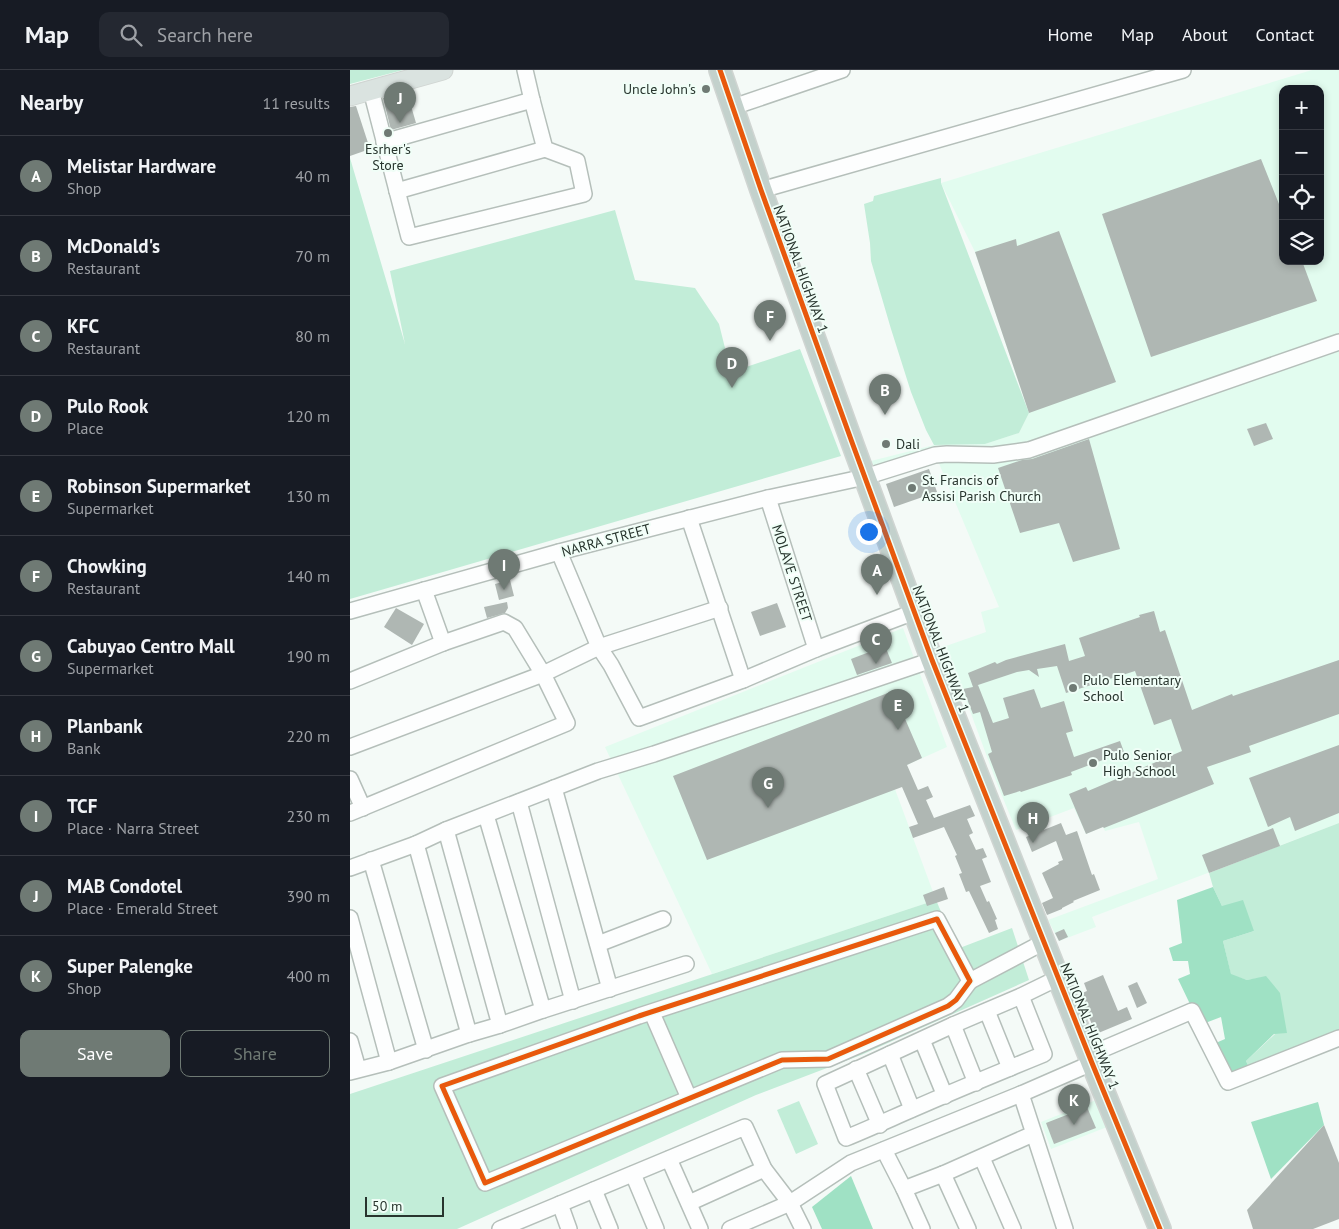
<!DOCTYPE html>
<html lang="en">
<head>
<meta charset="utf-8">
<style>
	:root { --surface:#171b24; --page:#242831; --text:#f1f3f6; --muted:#9ea1a6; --line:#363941; --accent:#6f7a74 }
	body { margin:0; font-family:"PT Sans",sans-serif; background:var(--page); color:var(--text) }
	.controls { position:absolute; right:15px; top:15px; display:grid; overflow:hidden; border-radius:10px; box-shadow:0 2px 8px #0003 }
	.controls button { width:45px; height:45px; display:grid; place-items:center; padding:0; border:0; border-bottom:1px solid var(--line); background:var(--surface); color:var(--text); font:25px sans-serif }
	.scale { position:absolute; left:15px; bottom:12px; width:79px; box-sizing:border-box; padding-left:5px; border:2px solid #28352e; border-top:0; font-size:14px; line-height:18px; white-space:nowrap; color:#28352e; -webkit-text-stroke:4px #f0fef7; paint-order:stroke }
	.you { position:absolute; left:518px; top:461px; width:18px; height:18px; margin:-12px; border:4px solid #fff; border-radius:50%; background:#1a73e8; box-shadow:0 0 0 8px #1a73e833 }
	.badge { display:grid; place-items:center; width:32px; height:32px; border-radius:50%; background:var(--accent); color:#fff; font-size:16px; font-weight:700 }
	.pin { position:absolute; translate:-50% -41px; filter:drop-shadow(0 1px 2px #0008) }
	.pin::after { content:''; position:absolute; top:26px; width:18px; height:15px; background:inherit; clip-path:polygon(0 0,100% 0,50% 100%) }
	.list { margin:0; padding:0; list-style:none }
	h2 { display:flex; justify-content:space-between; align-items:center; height:65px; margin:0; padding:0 20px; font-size:21px }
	h2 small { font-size:16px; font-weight:400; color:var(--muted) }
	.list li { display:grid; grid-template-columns:32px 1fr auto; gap:15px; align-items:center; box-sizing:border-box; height:80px; padding:0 20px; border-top:1px solid var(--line) }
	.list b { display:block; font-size:19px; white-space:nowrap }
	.list p { margin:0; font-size:16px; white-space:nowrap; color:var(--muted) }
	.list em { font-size:16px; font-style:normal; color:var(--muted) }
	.actions { display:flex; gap:10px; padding:15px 20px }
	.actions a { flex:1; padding:11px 0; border:1px solid var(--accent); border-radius:10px; text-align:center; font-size:18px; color:var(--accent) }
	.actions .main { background:var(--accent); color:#fff }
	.icon { flex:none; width:28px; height:28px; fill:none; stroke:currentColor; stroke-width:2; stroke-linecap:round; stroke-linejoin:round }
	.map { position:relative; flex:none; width:989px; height:1159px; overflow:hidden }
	header { display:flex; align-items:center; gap:30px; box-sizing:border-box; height:70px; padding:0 25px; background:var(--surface); border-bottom:1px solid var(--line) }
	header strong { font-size:24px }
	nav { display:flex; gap:28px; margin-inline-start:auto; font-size:18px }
	.search { width:350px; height:45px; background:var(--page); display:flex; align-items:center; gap:12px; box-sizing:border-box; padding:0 18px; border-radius:10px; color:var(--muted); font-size:19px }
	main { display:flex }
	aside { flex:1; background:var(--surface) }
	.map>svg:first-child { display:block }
</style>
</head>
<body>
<header>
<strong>Map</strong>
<div class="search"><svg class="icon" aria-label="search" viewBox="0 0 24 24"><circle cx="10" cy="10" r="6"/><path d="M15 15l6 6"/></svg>Search here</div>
<nav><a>Home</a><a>Map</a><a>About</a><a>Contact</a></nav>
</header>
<main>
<aside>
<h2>Nearby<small>11 results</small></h2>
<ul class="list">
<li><span class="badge">A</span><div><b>Melistar Hardware</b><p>Shop</p></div><em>40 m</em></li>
<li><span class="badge">B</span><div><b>McDonald's</b><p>Restaurant</p></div><em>70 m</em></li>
<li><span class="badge">C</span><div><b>KFC</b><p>Restaurant</p></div><em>80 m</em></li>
<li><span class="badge">D</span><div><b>Pulo Rook</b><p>Place</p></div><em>120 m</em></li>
<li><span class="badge">E</span><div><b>Robinson Supermarket</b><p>Supermarket</p></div><em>130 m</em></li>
<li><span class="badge">F</span><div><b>Chowking</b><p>Restaurant</p></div><em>140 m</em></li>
<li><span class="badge">G</span><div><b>Cabuyao Centro Mall</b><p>Supermarket</p></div><em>190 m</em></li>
<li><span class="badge">H</span><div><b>Planbank</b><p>Bank</p></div><em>220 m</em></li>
<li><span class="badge">I</span><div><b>TCF</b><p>Place · Narra Street</p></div><em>230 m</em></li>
<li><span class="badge">J</span><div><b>MAB Condotel</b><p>Place · Emerald Street</p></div><em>390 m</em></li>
<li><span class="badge">K</span><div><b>Super Palengke</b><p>Shop</p></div><em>400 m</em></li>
</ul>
<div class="actions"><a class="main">Save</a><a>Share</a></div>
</aside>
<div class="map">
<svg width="989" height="1159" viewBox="0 0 989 1159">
	<rect width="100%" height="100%" fill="#f4faf7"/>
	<!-- built -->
	<g fill="#e2fcef" fill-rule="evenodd">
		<path d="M962,0H989V753L742,847L746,857L709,871L698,850L808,809L789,752L755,761L753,757L736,764L724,738L666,760L646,711L596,576L636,562L631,542L649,537L588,391L527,408L521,391L584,375L635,374L669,363L679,343L625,182L591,113ZM933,19H970V191H933Z"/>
		<path d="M553,558L597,677L539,703L586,830L362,904L255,677Z"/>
		<path d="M746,1030L757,1057L701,1079L691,1052Z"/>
	</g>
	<!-- green -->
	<g fill="#c2edd8">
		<path d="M0,0H53L0,14Z"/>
		<path d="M0,88L55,274L40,201L265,140L285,210L345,218L369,254L381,302L450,279L491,386L0,529Z"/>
		<path d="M591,108V113L679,343L669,363L635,374L584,375L576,360L561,322L541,259L521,191L520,173L514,134L523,131L524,126Z"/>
		<path d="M989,753V971L903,1006L896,991L925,964L916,907L897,910L881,905L873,871L904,861L872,836L863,817L859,803Z"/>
		<path d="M586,830L607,879L662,858L679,910L511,985L406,1025L107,1159H0V1024Z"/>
		<path d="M449,1031L468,1074L446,1084L427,1040Z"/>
	</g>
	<!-- forest -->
	<g fill="#9fe1c4">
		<path d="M863,817L872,836L893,830L904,861L873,871L881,904L897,910L916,906L930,923L937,963L924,964L896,991L903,1006L875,1019L854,978L875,969L871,947L850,955L828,909L840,904L838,891H823L819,878L832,873L827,830Z"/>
		<path d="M968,1032L974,1055L921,1109L901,1052Z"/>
		<path d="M501,1106L523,1159H472L462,1137Z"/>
	</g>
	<!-- building -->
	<g fill="#afb7b3">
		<path d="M57,22L66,53L41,60L33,28Z"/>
		<path d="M6,36L20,79L0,86V37Z"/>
		<path d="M911,89L933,144V191H952L967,231L801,287L752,144Z"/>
		<path d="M709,161L766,312L679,343L625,182L666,169L667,176Z"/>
		<path d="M916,353L923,369L904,376L897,359Z"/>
		<path d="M739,369L770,479L723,492L709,453L670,463L648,398L672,390L682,389Z"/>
		<path d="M579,399L587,422L544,437L536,414Z"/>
		<path d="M160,510L164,526L149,530L145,514Z"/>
		<path d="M157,532L158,538L155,543L137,548L134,537Z"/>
		<path d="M427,533L436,557L410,566L401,542Z"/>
		<path d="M46,538L74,554L62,575L34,557Z"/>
		<path d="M804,541L810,562L815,560L842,640L882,624L883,626L989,590V644L899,676L901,682L857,697L864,714L754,758L753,757L736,764L719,724L736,717L738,721L832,681L821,649L804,655L785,601L716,623L707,596L687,599L689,607L679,600L667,602L625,616L628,615L643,653L659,648L653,628L684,619L691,638L714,631L723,661L716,663L724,687L770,671L774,682L721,702L722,705L671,722L670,721L654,726L638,684L642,682L630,642L623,644L613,619L623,617L618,603L645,592L647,594L656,590L715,574L719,591L735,586L729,568L790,547L789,545Z"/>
		<path d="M535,576L542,593L507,605L501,589Z"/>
		<path d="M543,621L572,688L557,695L568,720L578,716L583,727L576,730L584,748L620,735L625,746L617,749L623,763L619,765L626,780L633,778L637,787L632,789L641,812L630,816L637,832L639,831L647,849L645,850L648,859L639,863L619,821L616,822L609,804L612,803L605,786L607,785L594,757L563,768L559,757L568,754L552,717L357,790L323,706Z"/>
		<path d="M989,675V743L945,761L940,747L918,757L899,708Z"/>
		<path d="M711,753L716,765L727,761L742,805L744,804L750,820L723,831L724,832L712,838V839L697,845L692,833L703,828L692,803L709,794L708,792L713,790L706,771L682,782L676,767Z"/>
		<path d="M923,758L930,776L859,803L852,785Z"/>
		<path d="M594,817L598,829L577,836L573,825Z"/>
		<path d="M714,859L718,867L709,871L705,863Z"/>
		<path d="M753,905L768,941L777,937L782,949L746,964L738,945L737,946L728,925L737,921L734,913Z"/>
		<path d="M787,912L797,933L787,938L778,916Z"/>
		<path d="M737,1037L746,1058L704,1074L696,1053Z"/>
		<path d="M974,1055L989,1093V1149L963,1159H903L897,1140Z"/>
	</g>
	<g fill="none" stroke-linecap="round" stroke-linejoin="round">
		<defs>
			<g id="minor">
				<path d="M21,20L59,167L234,124L227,91L195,79L182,30L175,0"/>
				<path d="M383,37L492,0"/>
				<path d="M34,72L182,30"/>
				<path d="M411,120L833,0"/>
				<path d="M47,121L195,79"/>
				<path d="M418,428L466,579"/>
				<path d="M339,448L393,610"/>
				<path d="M209,482L249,577L261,595L289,648L393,610L466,579L564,542"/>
				<path d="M74,520L93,573"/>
				<path d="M0,541L209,482L418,428L515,407L585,385L597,384L643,385L679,380L989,272"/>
				<path d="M0,611L93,573L154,552L165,558L193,604L217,653L0,743"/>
				<path d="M0,677L193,604L249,577L370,538"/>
				<path d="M0,709L13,738"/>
				<path d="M204,718L260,919"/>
				<path d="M169,732L223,931"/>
				<path d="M136,745L193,940"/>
				<path d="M96,760L150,955"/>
				<path d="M66,774L119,964"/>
				<path d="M21,790L76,980"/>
				<path d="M0,798L66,774L96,760L248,701L304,684L582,590"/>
				<path d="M0,848L39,992"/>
				<path d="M587,849L620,911L606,930L598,936L478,989L432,990L135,1113L92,1016L289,946Z"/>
				<path d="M248,874L313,849"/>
				<path d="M620,911L694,872"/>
				<path d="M671,926L694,984C650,1002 606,1020 563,1039C540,1049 518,1059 496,1068L475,1014L603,955L671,926L708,908"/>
				<path d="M637,941L660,998"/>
				<path d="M302,943L339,1028"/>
				<path d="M603,955L626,1013"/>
				<path d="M572,970L595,1026"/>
				<path d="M0,971L8,999"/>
				<path d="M540,984L562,1039"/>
				<path d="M739,985L842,941L878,1012L989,968"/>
				<path d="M506,999L530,1055"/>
				<path d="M0,1002L39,992L119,964L150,955L193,940L336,894"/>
				<path d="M671,1024L715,1159"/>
				<path d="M534,1080L554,1119L572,1159"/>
				<path d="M632,1088L663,1159"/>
				<path d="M319,1089L350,1159"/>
				<path d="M283,1104L306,1159"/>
				<path d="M593,1104L618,1159"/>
				<path d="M554,1119L593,1104L683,1064"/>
				<path d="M244,1120L260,1159"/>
				<path d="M339,1133L414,1099"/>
				<path d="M210,1134L219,1159"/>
				<path d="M150,1159L395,1057L414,1099L440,1133L453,1159"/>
				<path d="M380,1159L440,1133L501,1093L671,1024L742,993"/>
			</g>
			<path id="major" d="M0,26L93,0"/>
			<path id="highway" d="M370,0L411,120L503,375L582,590L742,993L810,1159"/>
		</defs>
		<!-- minor casing -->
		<use href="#minor" stroke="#b5bfba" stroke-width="18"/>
		<!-- major casing -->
		<use href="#major" stroke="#d0d5d2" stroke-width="21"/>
		<!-- highway casing -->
		<use href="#highway" stroke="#d0d5d2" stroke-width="24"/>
		<!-- minor -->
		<use href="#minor" stroke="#fdfefe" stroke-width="15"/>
		<!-- major -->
		<use href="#major" stroke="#dae3e0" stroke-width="19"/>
		<!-- highway -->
		<use href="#highway" stroke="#c3d1cc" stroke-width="21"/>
		<defs>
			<g id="cycleway">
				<path d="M370,0L411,120L503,375L582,590L742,993L810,1159"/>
				<path d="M587,849L620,911L606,930L598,936L478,989L432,990L135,1113L92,1016L289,946Z"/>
			</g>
		</defs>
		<!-- cycleway casing -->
		<use href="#cycleway" stroke="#f0fef7" stroke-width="8"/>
		<!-- cycleway -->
		<use href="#cycleway" stroke="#e8590c" stroke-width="5"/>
	</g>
	<!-- markers -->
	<g fill="#6f7a74" stroke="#f0fef7" stroke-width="2">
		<circle cx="356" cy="19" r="5"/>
		<circle cx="38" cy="63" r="5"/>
		<circle cx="536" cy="374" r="5"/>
		<circle cx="562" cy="418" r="5"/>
		<circle cx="723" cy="618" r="5"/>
		<circle cx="743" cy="693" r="5"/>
	</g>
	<g text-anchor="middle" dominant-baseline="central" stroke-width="4" stroke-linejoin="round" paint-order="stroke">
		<!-- poi labels -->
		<g font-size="14" fill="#28352e" stroke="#f0fef7" text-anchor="start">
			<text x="346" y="19" text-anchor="end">Uncle John's</text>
			<text x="38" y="79" text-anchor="middle">Esrher's<tspan x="38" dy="16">Store</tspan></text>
			<text x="546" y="374">Dali</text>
			<text x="572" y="410">St. Francis of<tspan x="572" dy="16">Assisi Parish Church</tspan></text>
			<text x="733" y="610">Pulo Elementary<tspan x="733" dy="16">School</tspan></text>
			<text x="753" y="685">Pulo Senior<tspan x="753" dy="16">High School</tspan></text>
		</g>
		<!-- street labels -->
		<g font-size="14" fill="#28352e" stroke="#f0fef7">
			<text transform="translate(451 199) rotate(70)">NATIONAL HIGHWAY 1</text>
			<text transform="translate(256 470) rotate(-15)">NARRA STREET</text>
			<text transform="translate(442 503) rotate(72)">MOLAVE STREET</text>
			<text transform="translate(591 579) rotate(69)">NATIONAL HIGHWAY 1</text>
			<text transform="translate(740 956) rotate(68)">NATIONAL HIGHWAY 1</text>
		</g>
	</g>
</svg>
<div class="controls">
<button>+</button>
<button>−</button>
<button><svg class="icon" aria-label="locate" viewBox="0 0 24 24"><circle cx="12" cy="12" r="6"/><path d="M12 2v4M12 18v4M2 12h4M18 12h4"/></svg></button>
<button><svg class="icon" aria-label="layers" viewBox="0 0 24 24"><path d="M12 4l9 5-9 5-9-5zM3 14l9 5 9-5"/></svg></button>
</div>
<div class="scale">50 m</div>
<div class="you"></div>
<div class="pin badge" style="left:527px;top:525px">A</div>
<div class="pin badge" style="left:535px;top:345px">B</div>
<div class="pin badge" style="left:526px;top:594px">C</div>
<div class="pin badge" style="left:382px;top:318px">D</div>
<div class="pin badge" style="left:548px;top:660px">E</div>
<div class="pin badge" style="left:420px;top:271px">F</div>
<div class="pin badge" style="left:418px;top:738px">G</div>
<div class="pin badge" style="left:683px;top:773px">H</div>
<div class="pin badge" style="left:154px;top:520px">I</div>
<div class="pin badge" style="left:50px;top:53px">J</div>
<div class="pin badge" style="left:724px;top:1055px">K</div>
</div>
</main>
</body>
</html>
